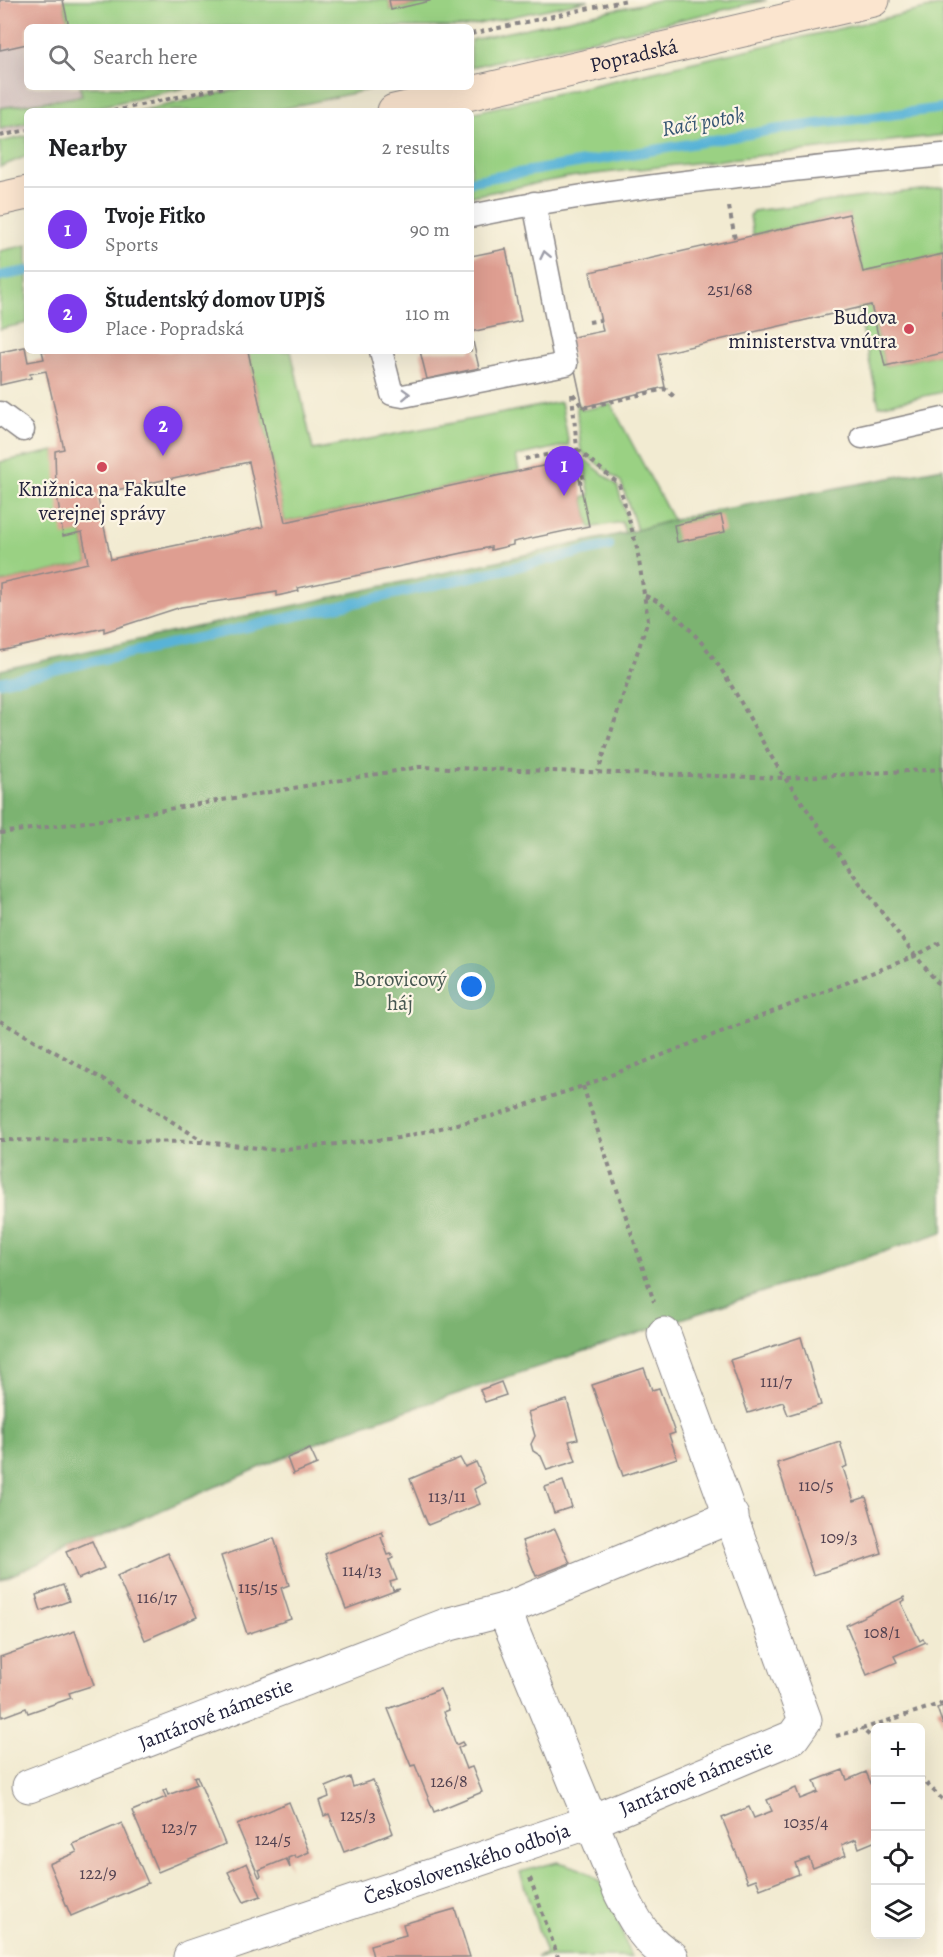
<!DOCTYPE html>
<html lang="en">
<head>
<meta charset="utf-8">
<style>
	:root { --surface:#fff; --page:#f6f6f6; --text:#202124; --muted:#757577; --line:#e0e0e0; --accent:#7c3aed }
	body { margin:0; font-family:Alegreya,serif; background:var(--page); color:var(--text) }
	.controls { position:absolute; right:18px; bottom:18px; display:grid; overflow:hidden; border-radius:9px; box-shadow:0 6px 24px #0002 }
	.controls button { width:54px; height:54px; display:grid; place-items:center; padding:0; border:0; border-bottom:2px solid var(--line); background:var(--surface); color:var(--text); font:30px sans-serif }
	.you { position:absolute; left:472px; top:987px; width:21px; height:21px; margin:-15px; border:4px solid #fff; border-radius:50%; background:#1a73e8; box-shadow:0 0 0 9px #1a73e833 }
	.badge { display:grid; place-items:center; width:39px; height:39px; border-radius:50%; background:var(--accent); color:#fff; font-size:20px; font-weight:700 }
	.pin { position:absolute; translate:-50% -50px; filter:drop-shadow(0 2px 3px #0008) }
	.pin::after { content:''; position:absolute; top:32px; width:21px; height:18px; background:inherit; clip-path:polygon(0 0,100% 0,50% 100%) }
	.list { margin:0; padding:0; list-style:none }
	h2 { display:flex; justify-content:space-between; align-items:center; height:78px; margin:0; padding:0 24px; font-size:26px }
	h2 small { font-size:20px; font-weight:400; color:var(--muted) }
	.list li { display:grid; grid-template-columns:39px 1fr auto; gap:18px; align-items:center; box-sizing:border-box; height:84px; padding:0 24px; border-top:2px solid var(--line) }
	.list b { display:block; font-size:22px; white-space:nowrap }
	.list p { margin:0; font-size:20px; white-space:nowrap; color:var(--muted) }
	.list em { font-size:20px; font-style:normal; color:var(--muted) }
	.icon { flex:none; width:33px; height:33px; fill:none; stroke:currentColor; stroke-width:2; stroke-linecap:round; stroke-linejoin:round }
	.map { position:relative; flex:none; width:943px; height:1957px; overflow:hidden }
	.search { position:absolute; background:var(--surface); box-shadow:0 6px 24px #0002; left:24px; top:24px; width:450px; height:66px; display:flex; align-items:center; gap:15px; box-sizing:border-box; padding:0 21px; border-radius:9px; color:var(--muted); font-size:22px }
	.panel { position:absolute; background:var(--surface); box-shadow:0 6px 24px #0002; left:24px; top:108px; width:450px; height:246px; border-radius:9px }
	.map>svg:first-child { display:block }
</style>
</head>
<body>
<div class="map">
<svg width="943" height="1957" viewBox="0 0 943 1957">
	<rect width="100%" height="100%" fill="#fcf5e5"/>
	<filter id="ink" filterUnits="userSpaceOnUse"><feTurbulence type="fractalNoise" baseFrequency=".0167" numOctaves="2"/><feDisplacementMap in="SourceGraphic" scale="12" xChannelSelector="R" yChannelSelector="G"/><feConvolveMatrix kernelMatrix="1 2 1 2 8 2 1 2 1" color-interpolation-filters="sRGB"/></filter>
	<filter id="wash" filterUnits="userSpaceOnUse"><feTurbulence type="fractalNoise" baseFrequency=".008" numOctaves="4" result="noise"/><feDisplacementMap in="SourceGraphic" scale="24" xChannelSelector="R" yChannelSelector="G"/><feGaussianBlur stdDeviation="1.35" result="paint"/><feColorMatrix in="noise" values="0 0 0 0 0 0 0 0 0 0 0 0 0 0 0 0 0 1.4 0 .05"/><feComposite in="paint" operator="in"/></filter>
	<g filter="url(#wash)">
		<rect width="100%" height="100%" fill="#f2ebd2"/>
		<!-- industrial -->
		<path fill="#d1bfbd" d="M0,0H63L69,27H27V87H80L85,111H27V130L0,136Z"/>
		<!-- green -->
		<g fill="#9ad183" stroke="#5e7a5f" stroke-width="1.5">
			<path d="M63,0H389L391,10L434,0H589L465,27H69Z"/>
			<path d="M659,0H767L471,67V40Z"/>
			<path d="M943,5V135L569,177L471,196V113Z"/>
			<path d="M80,87H189L79,111H27V123L0,129V108L82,96Z"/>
			<path d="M249,87H380L273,111H139Z"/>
			<path d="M27,136V156L0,167V142Z"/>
			<path d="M943,187V254L863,272L849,214L753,235L750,216L753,211Z"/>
			<path d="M27,245V323L0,329V251Z"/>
			<path d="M871,305L885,366L943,353V392L879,406L858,308Z"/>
			<path d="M248,351H291L313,450L561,402L569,445L516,456L519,471L285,522Z"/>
			<path d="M576,402L582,410L611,404L673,520L637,530L621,482L581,451Z"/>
			<path d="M55,451L56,461L82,532L88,563L0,583V462Z"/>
			<path d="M582,457L617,485L631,532L625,533L622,522L590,528L583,497L590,495Z"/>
			<path d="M557,1862C620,1875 611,1910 631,1957H536L546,1954L520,1872Z"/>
		</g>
		<!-- forest -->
		<path fill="#7bb371" stroke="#4e6a56" stroke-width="1.5" d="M943,468V1232L342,1432L0,1580V670L625,533L693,515Z"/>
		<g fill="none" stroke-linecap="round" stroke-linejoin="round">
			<!-- stream -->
			<g stroke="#59b3d7" stroke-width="10">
				<path d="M471,181L779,129L943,108"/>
				<path d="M0,276L27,271"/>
				<path d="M0,682L609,546"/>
			</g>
		</g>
		<g id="blocks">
			<!-- building -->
			<g fill="#de9e91" fill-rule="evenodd">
				<path d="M0,0H63L69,27H27V44L0,50Z"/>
				<path d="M389,0H430V1L391,10Z"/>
				<path d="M849,214L863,272L943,254V353L885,366L871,305L658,354L665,387L583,407L568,338L603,331L590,272Z"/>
				<path d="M506,249L521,321L471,332V256Z"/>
				<path d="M472,337L479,368L427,379L420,351H471Z"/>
				<path d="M25,347L28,362L44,359L42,351H248L285,522L575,459L589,526L513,542V545L491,550V547L298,588L299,591L277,596V592L181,607L104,632V628L0,651V583L88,563L82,532L63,536L56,488L55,451L64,449L46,371L30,374L31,378L0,385V352ZM249,462L263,527L111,559L97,494Z"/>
				<path d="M721,515L725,532L677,542L674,525Z"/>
				<path d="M801,1337L821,1405L788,1415L783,1402L748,1413L730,1360Z"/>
				<path d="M644,1368L652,1390L659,1388L675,1433L669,1435L677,1458L623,1476L592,1385Z"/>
				<path d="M501,1382L506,1395L485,1402L480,1390Z"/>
				<path d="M567,1400L578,1439L569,1441L576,1461L547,1470L541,1456L533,1451L531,1444L535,1436L528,1412Z"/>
				<path d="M840,1442L847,1466L843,1468L854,1501L866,1497L882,1553L813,1575L777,1463Z"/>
				<path d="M310,1449L317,1464L293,1474L287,1458Z"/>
				<path d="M460,1458L465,1467L476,1462L485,1483L474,1489L480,1504L428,1525L410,1479Z"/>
				<path d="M563,1481L572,1507L554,1513L545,1487Z"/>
				<path d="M555,1529L570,1563L536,1576L522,1541Z"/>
				<path d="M382,1532L384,1536L381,1537L388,1555L391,1554L393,1558L389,1560L397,1580L390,1582L393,1590L400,1589L346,1609L325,1554Z"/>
				<path d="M274,1538L289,1585L281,1588L291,1619L247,1634L221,1556Z"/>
				<path d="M92,1541L104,1568L78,1579L66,1552Z"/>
				<path d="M168,1553L197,1617L145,1640L117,1576Z"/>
				<path d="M63,1585L69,1601L41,1611L36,1595Z"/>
				<path d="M904,1597L905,1600L901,1602L920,1641L923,1639L926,1642L894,1656L897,1662L867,1675L846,1625Z"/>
				<path d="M75,1631L94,1685L69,1693L71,1698L28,1713L26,1708L2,1717L0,1657Z"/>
				<path d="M440,1689L449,1710L444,1712L456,1745L462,1742L464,1745L458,1748L466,1769L472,1767L482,1792L434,1812L415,1765L411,1766L388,1709Z"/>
				<path d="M943,1706V1725L937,1708Z"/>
				<path d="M843,1770L847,1780L866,1772L876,1795V1841L859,1848L856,1839L842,1845L846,1855L813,1868L809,1858L795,1863L799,1874L760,1889L756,1879L748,1882L722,1818L749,1807L754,1818L772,1811L767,1800L796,1788L800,1799L818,1792L814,1781Z"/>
				<path d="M197,1776L225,1844L158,1872L132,1811L166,1797L163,1791L166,1789L168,1795L197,1784L194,1777Z"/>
				<path d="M350,1777L353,1787L373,1780L393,1833L344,1852L329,1814L324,1816L319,1801L329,1797L326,1787Z"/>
				<path d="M289,1802L309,1852L296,1858L295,1855L288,1858L290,1868L286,1859L259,1870L261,1876L259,1877L237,1825Z"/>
				<path d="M122,1823L148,1883L71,1916L49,1864L77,1852L73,1844Z"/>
				<path d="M247,1863L261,1896L244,1902L228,1872Z"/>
				<path d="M455,1909L470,1957H373L370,1945L406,1935L403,1924Z"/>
			</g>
		</g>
	</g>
	<g filter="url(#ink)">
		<use href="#blocks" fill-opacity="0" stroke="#8a8686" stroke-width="1.5"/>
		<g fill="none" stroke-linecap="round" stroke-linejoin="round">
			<defs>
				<g id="lane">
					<path d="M471,216C627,184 785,171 943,155"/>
					<path d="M381,351L392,394L403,396L566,364L534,203"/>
					<path d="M0,413L23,430"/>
					<path d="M862,437L943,419"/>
				</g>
				<g id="street">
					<path d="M504,1610L732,1516"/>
					<path id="s1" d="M29,1786L446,1625L504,1610L621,1894C635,1921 645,1942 672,1957"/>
					<path id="s2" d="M190,1957L590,1822L793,1737L805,1720L664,1334"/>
				</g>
				<g id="secondary">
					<path id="s3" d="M394,111L873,0"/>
					<path d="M0,199L27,193"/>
				</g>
			</defs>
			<!-- lane casing -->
			<use href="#lane" stroke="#8a8686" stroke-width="25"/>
			<!-- street casing -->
			<use href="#street" stroke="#8a8686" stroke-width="35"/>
			<!-- secondary casing -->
			<use href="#secondary" stroke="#8a8686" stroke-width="35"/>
			<!-- path -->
			<g stroke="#8a8686" stroke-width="4" stroke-dasharray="4.5 4.5" stroke-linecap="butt">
				<path d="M471,34L627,0"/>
				<path d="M113,111L224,87"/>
				<path d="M0,136L27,130"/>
				<path d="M729,207L735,239"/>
				<path d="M589,322L600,320"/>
				<path d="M572,394L577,449L584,481L580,482"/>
				<path d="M573,394L583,408L665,389L675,397"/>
				<path d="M525,459L577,449L619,484L637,548L648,620L598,772"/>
				<path d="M645,596C659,600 667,609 678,618C730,665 748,725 787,781C836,851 887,923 943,989"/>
				<path d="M0,833L109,819L419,767L785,778L943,769"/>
				<path d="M0,1021L115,1086L203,1141"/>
				<path d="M583,1086L654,1302"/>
				<path d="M0,1140L206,1142L275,1150L398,1138L492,1116L583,1086L915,956L943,941"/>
				<path d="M836,1736L862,1729"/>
				<path d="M876,1741L862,1729L943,1703"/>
				<path d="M920,1777L943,1800"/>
				<path d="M530,1878L558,1957"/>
			</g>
			<!-- lane -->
			<use href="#lane" stroke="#fff" stroke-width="22"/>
			<!-- street -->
			<use href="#street" stroke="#fff" stroke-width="33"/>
			<!-- secondary -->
			<use href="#secondary" stroke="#fbe5cf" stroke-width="33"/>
		</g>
		<!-- one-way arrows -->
		<defs><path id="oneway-chevron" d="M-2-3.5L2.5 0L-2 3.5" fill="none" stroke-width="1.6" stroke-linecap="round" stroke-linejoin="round" transform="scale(1.5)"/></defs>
		<g stroke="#9c9ca7">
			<use href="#oneway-chevron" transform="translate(545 255) rotate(-102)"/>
			<use href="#oneway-chevron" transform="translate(406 394) rotate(-2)"/>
		</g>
	</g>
	<!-- markers -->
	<g fill="#d1495b" stroke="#fcf5e5" stroke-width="2">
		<circle cx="909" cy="329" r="6"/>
		<circle cx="102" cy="467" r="6"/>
	</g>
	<g text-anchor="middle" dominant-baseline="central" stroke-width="4.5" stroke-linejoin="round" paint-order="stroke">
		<!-- number labels -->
		<g font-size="18" fill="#514150">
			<text x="730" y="289">251/68</text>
			<text x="776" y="1381">111/7</text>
			<text x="816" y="1485">110/5</text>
			<text x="447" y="1496">113/11</text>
			<text x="839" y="1537">109/3</text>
			<text x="362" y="1570">114/13</text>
			<text x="258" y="1587">115/15</text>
			<text x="157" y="1597">116/17</text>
			<text x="882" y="1632">108/1</text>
			<text x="449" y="1781">126/8</text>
			<text x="358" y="1815">125/3</text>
			<text x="806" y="1822">1035/4</text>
			<text x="179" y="1827">123/7</text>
			<text x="273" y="1839">124/5</text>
			<text x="98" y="1873">122/9</text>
		</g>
		<!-- street labels -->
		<g font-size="21" fill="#22223b" stroke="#fcf5e5">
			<text stroke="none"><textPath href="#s3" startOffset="246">Popradská</textPath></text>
			<text stroke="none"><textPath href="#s1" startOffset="200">Jantárové námestie</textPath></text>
			<text stroke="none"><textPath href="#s2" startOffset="537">Jantárové námestie</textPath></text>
			<text stroke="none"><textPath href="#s2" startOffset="292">Československého odboja</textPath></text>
		</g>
		<!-- poi labels -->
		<g font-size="21" fill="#22223b" stroke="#fcf5e5" text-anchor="end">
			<text x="897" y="317">Budova<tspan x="897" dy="24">ministerstva vnútra</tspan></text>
			<text x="102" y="489" text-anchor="middle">Knižnica na Fakulte<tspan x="102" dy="24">verejnej správy</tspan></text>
		</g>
		<!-- park labels -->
		<g font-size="21" fill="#465751" stroke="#fcf5e5">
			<text x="400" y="979">Borovicový<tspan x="400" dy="24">háj</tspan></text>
		</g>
		<!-- water labels -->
		<g font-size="22" font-style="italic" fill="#355572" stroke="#fcf5e5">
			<text transform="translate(703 122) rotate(-10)">Račí potok</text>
		</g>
	</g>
</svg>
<div class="controls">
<button>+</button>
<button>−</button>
<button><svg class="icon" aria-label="locate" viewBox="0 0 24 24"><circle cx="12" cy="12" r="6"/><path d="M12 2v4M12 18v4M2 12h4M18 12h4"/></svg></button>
<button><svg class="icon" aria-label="layers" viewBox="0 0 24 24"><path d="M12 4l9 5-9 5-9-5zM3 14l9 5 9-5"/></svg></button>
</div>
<div class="you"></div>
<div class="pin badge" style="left:564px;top:496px">1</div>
<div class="pin badge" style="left:163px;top:456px">2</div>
<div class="search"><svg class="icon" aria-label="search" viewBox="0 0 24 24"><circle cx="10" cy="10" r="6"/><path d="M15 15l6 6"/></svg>Search here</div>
<section class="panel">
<h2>Nearby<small>2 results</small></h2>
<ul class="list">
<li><span class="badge">1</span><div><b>Tvoje Fitko</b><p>Sports</p></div><em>90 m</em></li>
<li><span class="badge">2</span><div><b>Študentský domov UPJŠ</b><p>Place · Popradská</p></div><em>110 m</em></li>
</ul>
</section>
</div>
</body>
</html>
